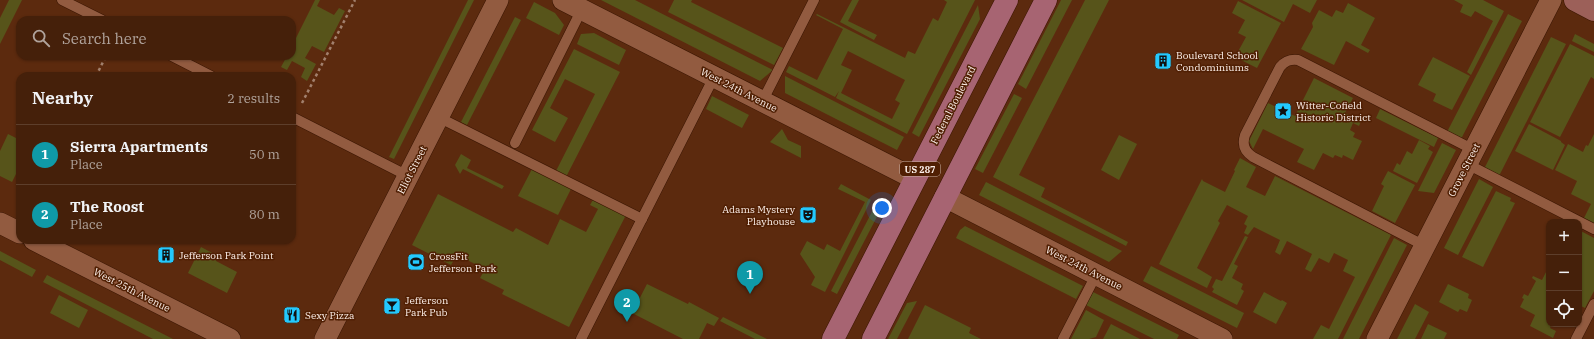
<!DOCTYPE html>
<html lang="en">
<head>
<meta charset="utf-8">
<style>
	:root { --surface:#45200a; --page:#4c2813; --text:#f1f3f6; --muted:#b0a39c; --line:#5d3e2b; --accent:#23c9fe }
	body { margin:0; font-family:"IBM Plex Serif",serif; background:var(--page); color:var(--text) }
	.controls { position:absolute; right:12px; bottom:12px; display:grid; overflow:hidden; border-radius:8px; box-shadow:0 1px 3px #0004 }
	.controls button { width:36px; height:36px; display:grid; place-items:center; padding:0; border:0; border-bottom:1px solid var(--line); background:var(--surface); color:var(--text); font:20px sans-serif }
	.you { position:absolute; left:882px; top:208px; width:14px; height:14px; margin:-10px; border:3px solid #fff; border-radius:50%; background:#1a73e8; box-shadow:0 0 0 6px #1a73e833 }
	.badge { display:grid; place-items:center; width:26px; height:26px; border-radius:50%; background:var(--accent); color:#fff; font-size:13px; font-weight:700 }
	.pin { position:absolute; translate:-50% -33px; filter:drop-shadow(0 1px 2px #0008) }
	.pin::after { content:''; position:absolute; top:21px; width:14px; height:12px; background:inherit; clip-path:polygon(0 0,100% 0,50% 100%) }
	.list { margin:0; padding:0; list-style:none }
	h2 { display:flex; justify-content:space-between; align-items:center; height:52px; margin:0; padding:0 16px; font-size:17px }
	h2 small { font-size:13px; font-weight:400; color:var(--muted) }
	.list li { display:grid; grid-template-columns:26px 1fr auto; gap:12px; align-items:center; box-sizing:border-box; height:60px; padding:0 16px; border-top:1px solid var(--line) }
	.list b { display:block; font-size:15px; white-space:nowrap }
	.list p { margin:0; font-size:13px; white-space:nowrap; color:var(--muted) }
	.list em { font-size:13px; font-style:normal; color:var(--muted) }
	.icon { flex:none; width:22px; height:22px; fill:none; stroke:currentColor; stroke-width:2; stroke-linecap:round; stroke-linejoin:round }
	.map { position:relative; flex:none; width:1594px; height:339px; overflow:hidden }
	.search { position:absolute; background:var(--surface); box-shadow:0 1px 3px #0004; left:16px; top:16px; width:280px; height:44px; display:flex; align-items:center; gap:10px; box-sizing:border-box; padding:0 14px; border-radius:12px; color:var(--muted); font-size:15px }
	.panel { position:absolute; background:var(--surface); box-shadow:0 1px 3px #0004; left:16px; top:72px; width:280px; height:172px; border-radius:12px }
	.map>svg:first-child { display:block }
</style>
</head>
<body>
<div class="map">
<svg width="1594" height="339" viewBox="0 0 1594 339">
	<rect width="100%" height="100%" fill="#5c2a0e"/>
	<!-- green -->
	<g fill="#57541a" fill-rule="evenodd">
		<path d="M9,0H22L0,44V18Z"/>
		<path d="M315,0H320L317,6L334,15L339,8L345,11L324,52L312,46L305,58L316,64L307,81L301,77L305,68L292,61L287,70L281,67L287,56H292V46Z"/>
		<path d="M468,0H474L394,159L389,157Z"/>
		<path d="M601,0H635L773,70L760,81Z"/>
		<path d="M674,0H692L691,2L783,48L774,65L668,12Z"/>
		<path d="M852,0H859L848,21L877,35L874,40L840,22Z"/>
		<path d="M944,0H975L907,134L836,98L839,91L835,97L786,72L789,66L817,80L843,29L816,15L817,14L905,58L908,51L915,54L933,18L938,21L947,2ZM848,51L905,80L895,100L900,103L892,119L841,93L852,70L841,65Z"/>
		<path d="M1061,0H1072L1026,89L1018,84Z"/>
		<path d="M1085,0H1109L1019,175L1045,188L1041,197L1128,242L1126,246L993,177Z"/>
		<path d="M1242,0H1317L1310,13L1293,4L1284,22Z"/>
		<path d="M1454,0H1483L1504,11L1471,75L1467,72L1493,21L1475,11L1471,17L1460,12L1463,5Z"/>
		<path d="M1238,1L1281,23L1257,68L1235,57L1246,37L1238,33L1245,20L1232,13Z"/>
		<path d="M534,2L555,13L564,25L559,35L526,18Z"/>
		<path d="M1348,3L1375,18L1361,45L1370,50L1368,53L1346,41L1334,65L1301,49L1313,27L1312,23L1319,10L1332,17L1336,10L1343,13Z"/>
		<path d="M978,5L980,19L919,137L912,133Z"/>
		<path d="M1508,14L1522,21L1461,139L1447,132Z"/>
		<path d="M515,17L521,20L467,125L461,122Z"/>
		<path d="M594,33L626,50L619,65L577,44L581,34Z"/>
		<path d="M1575,34L1594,44V52L1572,41Z"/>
		<path d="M1551,37L1566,44L1499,176L1484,169Z"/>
		<path d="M1570,44L1594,56V79L1591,77L1560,137L1530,122Z"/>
		<path d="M574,49L620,72L566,177L556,171L595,94L565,79L550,108L568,118L555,142L532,130Z"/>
		<path d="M1433,57L1470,76L1452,110L1433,101L1436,94L1418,85Z"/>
		<path d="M785,76L904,137L897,150L785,93Z"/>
		<path d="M1314,78L1353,98L1345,113L1361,121L1359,126L1353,123L1350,130L1355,133L1353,137L1362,141L1353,160L1343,155L1342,158L1335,155L1333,158L1323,153L1314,170L1297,162L1304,149L1263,129L1253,149L1249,141L1268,103L1295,116Z"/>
		<path d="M1014,94L1022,98L983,173L975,169Z"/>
		<path d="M712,96L749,115L742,128L706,109Z"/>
		<path d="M1380,109L1438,138L1434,147L1376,118Z"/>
		<path d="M1529,124L1561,141V142L1565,145L1553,170L1515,151Z"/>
		<path d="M782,129L788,140L801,146V158L770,142Z"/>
		<path d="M8,134L20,140V166L12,182L0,176V151Z"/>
		<path d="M1594,134V225L1583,220L1591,204L1571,194L1577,181L1555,170L1568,144L1583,152L1586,145L1588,146Z"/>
		<path d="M1119,135L1137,144L1119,180L1101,170Z"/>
		<path d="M1419,140L1430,146L1428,149L1433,152L1417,183L1393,171L1397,163L1400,165L1407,151L1412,154Z"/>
		<path d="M1442,143L1456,150L1434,193L1418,191Z"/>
		<path d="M461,154L471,160L467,168L504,186L502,189L463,169L460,174L455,165Z"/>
		<path d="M1240,158L1256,167L1246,187L1265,196L1275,176L1391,235L1338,339H1313L1321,325L1329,329L1355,277L1343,271L1348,260L1334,253L1329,263L1319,258L1311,272L1305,269L1312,254L1287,241L1280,255L1275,252L1280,240L1254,227L1248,235L1244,233L1247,226L1244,224L1248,216L1227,205L1218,221L1220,223L1197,268L1212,277L1207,288L1159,264L1202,179L1203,181L1225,192L1235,171L1234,170Z"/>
		<path d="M532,169L571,189L558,215L518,196Z"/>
		<path d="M1388,171L1415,185L1395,223L1372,211L1384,186L1381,184Z"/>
		<path d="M1479,179L1493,187L1458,255L1444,248Z"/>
		<path d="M986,182L1122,251L1109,262L979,195Z"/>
		<path d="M841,184L871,200L825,292L811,285L815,277L800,254L807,241L824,250L827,244L840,251L865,202L838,189Z"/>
		<path d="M1496,191L1511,198L1510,201L1515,203L1483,267L1462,257Z"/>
		<path d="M438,194L513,232L516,228L548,245L560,219L586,232L598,209L590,205L594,198L626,215L569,327L502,294L504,290L480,278L485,269L457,255L451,265L412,245Z"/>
		<path d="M877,202L883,205L837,294L831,291Z"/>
		<path d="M965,226L1083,286L1076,299L956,238L960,230Z"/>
		<path d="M1579,230L1594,238V291L1585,308L1579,305Z"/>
		<path d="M1245,236L1248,237L1234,264L1238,266L1232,278L1243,284L1241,289L1244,291L1237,305L1212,292L1214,289L1212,287L1216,279L1222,281Z"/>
		<path d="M1394,238L1407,245L1359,339H1343Z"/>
		<path d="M201,247L218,256L216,261L237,272L227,293L188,273Z"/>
		<path d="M0,251L36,270L32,277L0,260Z"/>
		<path d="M1151,266L1244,313L1237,328L1143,281Z"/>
		<path d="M1549,266V324H1552L1550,328L1556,331L1553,338L1530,326L1535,315L1520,307L1524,299L1522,298L1524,294L1528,296L1536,281L1532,278L1533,276L1542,280Z"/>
		<path d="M47,275L173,339H153L43,282Z"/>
		<path d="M647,284L688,304L689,302L719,318L714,326L707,323L699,339H683L632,313Z"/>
		<path d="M1448,284L1469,294L1468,298L1472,300L1467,312L1460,309L1458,312L1439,302Z"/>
		<path d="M1093,292L1179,335L1177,339H1154L1086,305Z"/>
		<path d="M1264,292L1281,301L1282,300L1287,303L1276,324L1253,312Z"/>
		<path d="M59,295L88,310L79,328L50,313Z"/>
		<path d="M917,301L897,339H888L907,303Z"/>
		<path d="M1415,304L1429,312L1415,339H1397Z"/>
		<path d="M925,305L971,328L969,333L981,339H908Z"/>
		<path d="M1086,310L1104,320L1096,337L1089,339H1071Z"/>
		<path d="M723,317L767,339H755L720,321Z"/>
		<path d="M1111,324L1140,339H1103Z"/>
		<path d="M1428,324L1447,333L1444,339H1421Z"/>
	</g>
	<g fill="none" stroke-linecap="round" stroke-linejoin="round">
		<defs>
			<g id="lane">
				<path d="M62,0L102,20"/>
				<path d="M172,56L211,76"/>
				<path d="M762,102L814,0"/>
				<path d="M292,117L408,176"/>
				<path d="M438,117L642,219"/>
				<path d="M515,143L582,9"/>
				<path d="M1467,164L1594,229"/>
				<path d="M1425,246L1253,157C1244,151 1242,144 1245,135L1280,67C1285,61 1290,59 1298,60L1474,150"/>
				<path d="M581,339L714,77"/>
				<path d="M1063,339L1096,275"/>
				<path d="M1576,339L1594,304"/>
			</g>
			<g id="street">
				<path d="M563,0L915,179"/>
				<path d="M945,197L1222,339"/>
				<path d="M0,223L20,233"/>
				<path d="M34,240L230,339"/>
				<path d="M325,339L498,0"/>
				<path d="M1377,339L1551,0"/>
			</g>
			<path id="secondary" d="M1575,0L1594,10"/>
			<g id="primary">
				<path d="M833,339L1007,0"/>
				<path d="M873,339L1046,0"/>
			</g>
		</defs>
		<!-- lane casing -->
		<use href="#lane" stroke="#3a1502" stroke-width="11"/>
		<!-- street casing -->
		<use href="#street" stroke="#3a1502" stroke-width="22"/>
		<!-- secondary casing -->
		<use href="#secondary" stroke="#3a1502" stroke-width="23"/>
		<!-- primary casing -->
		<use href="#primary" stroke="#3a1502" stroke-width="23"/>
		<!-- path -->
		<g stroke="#a2806d" stroke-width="2.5" stroke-dasharray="3 3" stroke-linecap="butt">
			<path d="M96,76L106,56"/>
			<path d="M302,103L355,0"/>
		</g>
		<!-- lane -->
		<use href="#lane" stroke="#925b40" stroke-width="10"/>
		<!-- street -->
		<use href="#street" stroke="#925b40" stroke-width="21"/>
		<!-- secondary -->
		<use href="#secondary" stroke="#9c6059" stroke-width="22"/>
		<!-- primary -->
		<use href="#primary" stroke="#a76472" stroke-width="22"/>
	</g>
	<!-- icons -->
	<defs>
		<symbol id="building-square" viewBox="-11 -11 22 22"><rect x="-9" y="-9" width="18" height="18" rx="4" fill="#23c9fe" stroke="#501f03"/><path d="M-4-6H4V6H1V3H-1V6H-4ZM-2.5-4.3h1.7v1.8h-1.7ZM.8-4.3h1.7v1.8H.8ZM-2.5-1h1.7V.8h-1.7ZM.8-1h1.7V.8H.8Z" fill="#111"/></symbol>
		<symbol id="sight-square" viewBox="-11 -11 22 22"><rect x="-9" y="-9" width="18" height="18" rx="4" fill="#23c9fe" stroke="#501f03"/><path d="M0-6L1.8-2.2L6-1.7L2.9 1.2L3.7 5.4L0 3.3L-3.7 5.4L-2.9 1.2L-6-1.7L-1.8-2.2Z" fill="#111"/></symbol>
		<symbol id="theatre-square" viewBox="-11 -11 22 22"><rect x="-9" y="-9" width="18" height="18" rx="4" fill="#23c9fe" stroke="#501f03"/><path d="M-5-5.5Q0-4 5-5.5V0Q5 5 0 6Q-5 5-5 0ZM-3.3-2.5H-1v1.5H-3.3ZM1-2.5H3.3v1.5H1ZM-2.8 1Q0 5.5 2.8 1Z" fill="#111"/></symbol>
		<symbol id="stadium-square" viewBox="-11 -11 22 22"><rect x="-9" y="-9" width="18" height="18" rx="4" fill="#23c9fe" stroke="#501f03"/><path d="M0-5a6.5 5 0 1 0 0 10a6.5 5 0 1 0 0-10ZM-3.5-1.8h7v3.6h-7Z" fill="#111"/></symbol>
		<symbol id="bar-square" viewBox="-11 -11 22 22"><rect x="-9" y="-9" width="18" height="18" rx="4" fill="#23c9fe" stroke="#501f03"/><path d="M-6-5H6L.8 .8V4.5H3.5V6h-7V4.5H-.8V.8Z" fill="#111"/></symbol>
		<symbol id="restaurant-square" viewBox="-11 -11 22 22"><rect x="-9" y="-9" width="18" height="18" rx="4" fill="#23c9fe" stroke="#501f03"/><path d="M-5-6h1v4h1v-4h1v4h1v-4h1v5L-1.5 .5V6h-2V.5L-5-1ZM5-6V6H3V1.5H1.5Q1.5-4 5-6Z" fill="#111"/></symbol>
	</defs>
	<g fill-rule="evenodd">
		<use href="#building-square" x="1153" y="51" width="20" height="20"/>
		<use href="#sight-square" x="1273" y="101" width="20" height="20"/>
		<use href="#theatre-square" x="798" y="205" width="20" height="20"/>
		<use href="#building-square" x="156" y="245" width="20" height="20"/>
		<use href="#stadium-square" x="406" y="252" width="20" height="20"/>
		<use href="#bar-square" x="382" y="296" width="20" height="20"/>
		<use href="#restaurant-square" x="282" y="305" width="20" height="20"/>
	</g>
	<g text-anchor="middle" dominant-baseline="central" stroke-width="3" stroke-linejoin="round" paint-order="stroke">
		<!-- shield labels -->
		<rect fill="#501f03" stroke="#c9b1a5" stroke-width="1" x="900" y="162" width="40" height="14" rx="3"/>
		<g font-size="9" font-weight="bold" fill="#fdf0ea">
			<text x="920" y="169">US 287</text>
		</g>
		<!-- poi labels -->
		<g font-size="10" fill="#fdf0ea" stroke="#501f03" text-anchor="start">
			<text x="1176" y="55">Boulevard School<tspan x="1176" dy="12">Condominiums</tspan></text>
			<text x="1296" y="105">Witter-Cofield<tspan x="1296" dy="12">Historic District</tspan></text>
			<text x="795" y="209" text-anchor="end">Adams Mystery<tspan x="795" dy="12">Playhouse</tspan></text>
			<text x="179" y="255">Jefferson Park Point</text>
			<text x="429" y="256">CrossFit<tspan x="429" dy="12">Jefferson Park</tspan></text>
			<text x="405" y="300">Jefferson<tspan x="405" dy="12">Park Pub</tspan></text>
			<text x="305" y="315">Sexy Pizza</text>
		</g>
		<!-- street labels -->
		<g font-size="10" fill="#fdf0ea" stroke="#501f03">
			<text transform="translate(739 90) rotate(27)">West 24th Avenue</text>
			<text transform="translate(953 105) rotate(-63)">Federal Boulevard</text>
			<text transform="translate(412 170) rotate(-63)">Eliot Street</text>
			<text transform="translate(1464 170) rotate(-63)">Grove Street</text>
			<text transform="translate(1084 268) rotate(27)">West 24th Avenue</text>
			<text transform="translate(132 290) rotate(27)">West 25th Avenue</text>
		</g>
	</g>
</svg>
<div class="controls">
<button>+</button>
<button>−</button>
<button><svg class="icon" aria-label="locate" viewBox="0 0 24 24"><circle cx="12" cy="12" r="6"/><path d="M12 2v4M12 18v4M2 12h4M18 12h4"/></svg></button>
</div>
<div class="you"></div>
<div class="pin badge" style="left:750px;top:294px;background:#0f9aa8">1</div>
<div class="pin badge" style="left:627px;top:322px;background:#0f9aa8">2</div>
<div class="search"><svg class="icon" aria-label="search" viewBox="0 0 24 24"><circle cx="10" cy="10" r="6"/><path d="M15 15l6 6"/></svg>Search here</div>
<section class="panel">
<h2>Nearby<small>2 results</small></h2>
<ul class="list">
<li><span class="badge" style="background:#0f9aa8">1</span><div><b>Sierra Apartments</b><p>Place</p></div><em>50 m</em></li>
<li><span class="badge" style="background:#0f9aa8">2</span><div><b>The Roost</b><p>Place</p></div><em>80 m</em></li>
</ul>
</section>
</div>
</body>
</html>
